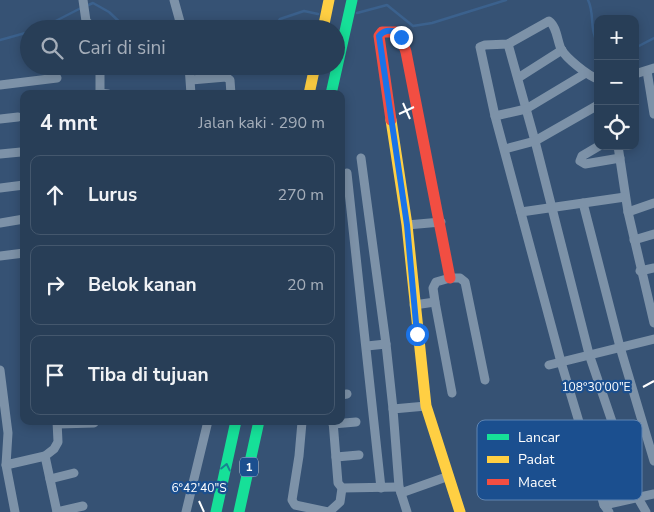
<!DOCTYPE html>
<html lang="id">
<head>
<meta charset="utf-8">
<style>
	:root { --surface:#283e57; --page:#344961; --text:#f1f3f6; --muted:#a5aeba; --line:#44576d }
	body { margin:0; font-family:"Nunito Sans",sans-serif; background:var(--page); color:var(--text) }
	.controls { position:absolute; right:15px; top:15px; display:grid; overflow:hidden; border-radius:10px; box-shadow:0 2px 12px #0003 }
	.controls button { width:45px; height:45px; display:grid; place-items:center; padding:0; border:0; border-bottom:1px solid var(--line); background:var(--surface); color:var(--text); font:25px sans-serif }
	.stop { position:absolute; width:15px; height:15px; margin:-11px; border:4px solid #1a73e8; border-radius:50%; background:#fff }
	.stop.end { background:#1a73e8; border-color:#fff; box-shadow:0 1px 5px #0008 }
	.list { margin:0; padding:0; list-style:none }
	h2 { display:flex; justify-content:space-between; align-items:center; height:65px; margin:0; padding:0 20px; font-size:21px }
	h2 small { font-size:16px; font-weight:400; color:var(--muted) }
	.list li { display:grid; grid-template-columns:32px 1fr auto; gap:15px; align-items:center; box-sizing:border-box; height:80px; margin:0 10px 10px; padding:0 10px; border:1px solid var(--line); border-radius:10px }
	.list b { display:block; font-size:19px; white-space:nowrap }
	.list em { font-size:16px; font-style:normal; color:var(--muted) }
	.icon { flex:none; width:28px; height:28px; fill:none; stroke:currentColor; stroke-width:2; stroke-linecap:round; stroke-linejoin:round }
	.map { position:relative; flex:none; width:654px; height:512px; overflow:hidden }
	.search { position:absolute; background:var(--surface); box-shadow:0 2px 12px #0003; left:20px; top:20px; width:325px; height:55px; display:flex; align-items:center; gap:12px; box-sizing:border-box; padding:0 18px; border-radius:28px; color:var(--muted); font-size:19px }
	.panel { position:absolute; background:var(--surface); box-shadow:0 2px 12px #0003; left:20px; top:90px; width:325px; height:335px; border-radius:10px }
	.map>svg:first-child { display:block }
</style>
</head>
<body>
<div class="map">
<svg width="654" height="512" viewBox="0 0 654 512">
	<rect width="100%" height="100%" fill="#365274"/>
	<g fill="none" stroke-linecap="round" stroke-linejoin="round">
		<!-- stream -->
		<g stroke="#3b618d" stroke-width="2.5">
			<path d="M588,0C595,14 589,30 598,43"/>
			<path d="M86,6L93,3L109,12L127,29"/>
			<path d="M357,13L387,5L413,26L432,23L506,0"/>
			<path d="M40,29L81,8"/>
			<path d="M274,29L280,19L304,11L318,14"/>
			<path d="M0,40L29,32"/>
			<path d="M635,48L654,38"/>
			<path d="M169,66L178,71L195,70L197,66"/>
		</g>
		<!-- street -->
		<g stroke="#7d92a8" stroke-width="9">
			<path d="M83,0L86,21L94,29"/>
			<path d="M174,0L182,29"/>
			<path d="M508,44L535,141L589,354L638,498L646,512"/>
			<path d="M100,66V93L108,94"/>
			<path d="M189,66L191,94"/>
			<path d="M647,71L654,114"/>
			<path d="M635,74L654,68"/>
			<path d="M518,78L562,50"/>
			<path d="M598,79C588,76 566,58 561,49C557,40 557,27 549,21L508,44L485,45L480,47L495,116L561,362L604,505L609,512"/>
			<path d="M191,80L226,77L230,80L231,94"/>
			<path d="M0,85L57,78"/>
			<path d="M495,116L526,109L586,73"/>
			<path d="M0,119L18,117"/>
			<path d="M599,146L582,156L580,161L585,164L620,158"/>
			<path d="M618,146L628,212L654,323"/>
			<path d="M505,149L535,141L598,105"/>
			<path d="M0,154L21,152"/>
			<path d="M361,158L386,344L393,409"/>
			<path d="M347,173L381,488"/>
			<path d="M0,188L24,185"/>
			<path d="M583,203L620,347L654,461"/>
			<path d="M521,212L625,197"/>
			<path d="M628,212L654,203"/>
			<path d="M0,223L24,219"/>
			<path d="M407,225L441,222"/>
			<path d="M634,240L654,234"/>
			<path d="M0,256L24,253"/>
			<path d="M640,271L654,268"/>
			<path d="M414,305L435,302"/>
			<path d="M367,346L386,344"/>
			<path d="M549,365L654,339"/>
			<path d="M0,370L8,433L6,465L15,512"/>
			<path d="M452,393L435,302L433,288L436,282L450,278H460L465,282L485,380"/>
			<path d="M341,395L347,394"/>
			<path d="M302,422L299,456L292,500L295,505L328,512"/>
			<path d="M58,424L94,423"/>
			<path d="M333,424L356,422"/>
			<path d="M45,456L57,512"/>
			<path d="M336,457L359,455"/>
			<path d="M6,465L45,456L54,449L58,442L57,421"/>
			<path d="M50,479L74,473"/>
			<path d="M342,488L399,487"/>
			<path d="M401,493L449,476"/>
			<path d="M604,505L654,494"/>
			<path d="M57,512L83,506"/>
			<path d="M186,512L208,421"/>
			<path d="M329,512L340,502L342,488L338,483L333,421"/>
			<path d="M407,512L399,487L393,409L426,406"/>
		</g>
		<!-- fast -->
		<g stroke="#16e098" stroke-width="11">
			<path d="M331,94L352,0"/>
			<path d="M216,512L236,421"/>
			<path d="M239,512L259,421"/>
		</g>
		<!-- slow -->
		<g stroke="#ffcf43" stroke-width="11">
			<path d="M323,29L329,0"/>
			<path d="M309,94L315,66"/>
			<path d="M391,120L407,225L426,406L460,512"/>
		</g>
		<!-- jam -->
		<path stroke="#f24e42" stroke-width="11" d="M391,120L379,36L382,32H396L401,37L406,52L450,278"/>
	</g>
	<!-- one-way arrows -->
	<defs><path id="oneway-chevron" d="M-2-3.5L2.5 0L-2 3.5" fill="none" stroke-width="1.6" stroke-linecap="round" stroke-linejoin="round" transform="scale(1.25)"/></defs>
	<use stroke="#198292" href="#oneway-chevron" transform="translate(226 467) rotate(-78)"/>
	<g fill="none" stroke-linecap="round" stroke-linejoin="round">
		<!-- route -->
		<path stroke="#1a73e8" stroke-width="6" d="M401,37L396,32C389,30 384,30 379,36L407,225L417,334"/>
	</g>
	<!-- ticks -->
	<path fill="none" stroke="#fff" stroke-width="2" d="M403,103L410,119M399,114L414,107M643,387L654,381M199,501L204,512"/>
	<g text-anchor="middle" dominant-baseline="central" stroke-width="4.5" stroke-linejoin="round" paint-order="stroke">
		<!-- shield labels -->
		<rect fill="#1b4f8f" stroke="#bbcadd" stroke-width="1" x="240" y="457.5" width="18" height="19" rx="4"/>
		<g font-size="12" font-weight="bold" fill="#fff">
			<text x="249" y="467">1</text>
		</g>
	</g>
	<!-- legend -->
	<rect x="477" y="420" width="165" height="80" rx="8" fill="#1b4f8f" stroke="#5f84b1" stroke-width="1"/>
	<rect x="487" y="434" width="22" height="6" fill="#16e098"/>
	<rect x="487" y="456" width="22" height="7" fill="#ffcf43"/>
	<rect x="487" y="479" width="22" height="6" fill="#f24e42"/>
	<g font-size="14" fill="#fff">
		<text x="518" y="442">Lancar</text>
		<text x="518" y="464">Padat</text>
		<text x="518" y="487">Macet</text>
	</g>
	<g font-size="12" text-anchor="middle" fill="#fff" stroke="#1b4f8f" stroke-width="4.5" stroke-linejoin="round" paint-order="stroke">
		<text x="596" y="391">108°30'00"E</text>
		<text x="199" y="492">6°42'40"S</text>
	</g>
</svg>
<div class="controls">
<button>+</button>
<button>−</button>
<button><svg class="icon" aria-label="locate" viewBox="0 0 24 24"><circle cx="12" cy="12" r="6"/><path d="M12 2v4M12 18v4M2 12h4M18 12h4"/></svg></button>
</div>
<div class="stop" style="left:417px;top:334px"></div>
<div class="stop end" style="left:401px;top:37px"></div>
<div class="search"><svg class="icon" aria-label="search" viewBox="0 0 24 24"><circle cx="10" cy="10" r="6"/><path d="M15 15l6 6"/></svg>Cari di sini</div>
<section class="panel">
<h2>4 mnt<small>Jalan kaki · 290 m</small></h2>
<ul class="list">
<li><svg class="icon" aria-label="ahead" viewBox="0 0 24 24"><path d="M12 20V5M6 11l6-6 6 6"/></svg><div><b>Lurus</b></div><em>270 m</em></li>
<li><svg class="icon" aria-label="right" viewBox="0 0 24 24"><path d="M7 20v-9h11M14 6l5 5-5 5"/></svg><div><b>Belok kanan</b></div><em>20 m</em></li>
<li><svg class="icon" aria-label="arrive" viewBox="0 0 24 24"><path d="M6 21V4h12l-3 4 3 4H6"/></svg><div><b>Tiba di tujuan</b></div></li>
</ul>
</section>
</div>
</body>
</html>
